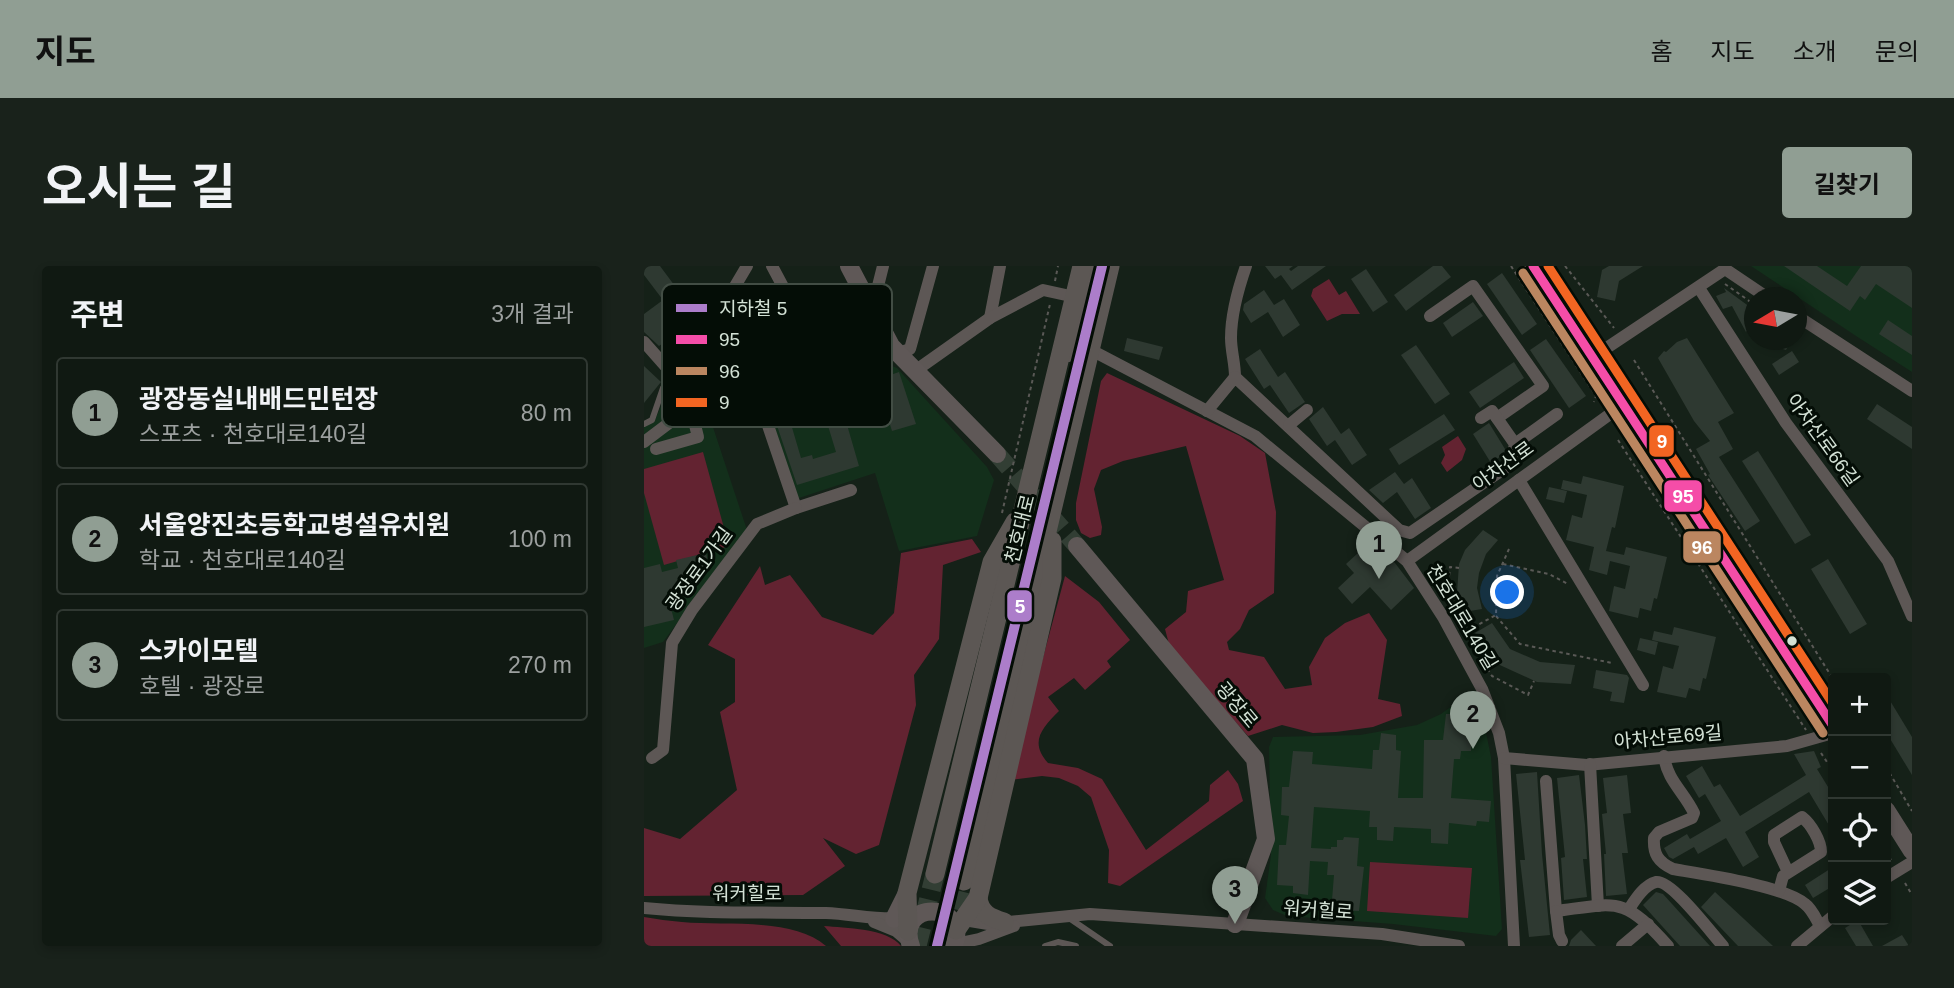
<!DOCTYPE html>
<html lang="ko">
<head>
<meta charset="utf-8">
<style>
	:root { --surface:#101912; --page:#19221b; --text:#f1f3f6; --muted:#9ca09f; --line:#303832; --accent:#909e93 }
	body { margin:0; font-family:Helvetica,"Noto Sans KR",sans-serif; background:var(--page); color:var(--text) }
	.controls { position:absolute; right:21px; bottom:21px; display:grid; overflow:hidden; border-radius:7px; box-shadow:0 4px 10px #0003 }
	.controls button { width:63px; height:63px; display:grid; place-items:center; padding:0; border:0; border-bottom:2px solid var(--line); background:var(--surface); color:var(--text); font:35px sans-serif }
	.compass { position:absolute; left:1100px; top:21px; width:63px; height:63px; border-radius:50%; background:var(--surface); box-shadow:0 4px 10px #0003; rotate:260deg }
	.you { position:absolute; left:864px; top:327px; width:24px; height:24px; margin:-18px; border:5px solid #fff; border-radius:50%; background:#1a73e8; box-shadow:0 0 0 10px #1a73e833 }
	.badge { display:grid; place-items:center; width:46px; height:46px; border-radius:50%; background:var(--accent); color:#111; font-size:23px; font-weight:700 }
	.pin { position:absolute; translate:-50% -58px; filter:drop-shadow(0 2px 4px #0008) }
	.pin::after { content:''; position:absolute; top:37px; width:24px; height:21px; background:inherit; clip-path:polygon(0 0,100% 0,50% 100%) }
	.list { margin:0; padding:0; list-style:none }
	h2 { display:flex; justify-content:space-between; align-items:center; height:91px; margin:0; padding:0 28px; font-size:30px }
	h2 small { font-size:23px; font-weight:400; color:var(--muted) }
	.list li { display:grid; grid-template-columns:46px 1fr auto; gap:21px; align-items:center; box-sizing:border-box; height:112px; margin:0 14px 14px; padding:0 14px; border:2px solid var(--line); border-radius:7px }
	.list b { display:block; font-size:26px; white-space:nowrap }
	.list p { margin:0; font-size:23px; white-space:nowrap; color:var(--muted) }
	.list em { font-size:23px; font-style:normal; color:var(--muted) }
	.icon { flex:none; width:38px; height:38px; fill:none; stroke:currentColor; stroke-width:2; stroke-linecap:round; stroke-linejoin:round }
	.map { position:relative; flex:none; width:1268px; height:680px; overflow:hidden; border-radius:7px }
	header { display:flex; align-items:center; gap:42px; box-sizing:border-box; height:98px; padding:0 35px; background:var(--accent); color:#111 }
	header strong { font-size:33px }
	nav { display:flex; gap:38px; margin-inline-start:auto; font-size:24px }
	.intro { display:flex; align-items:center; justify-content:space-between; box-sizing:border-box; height:168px; padding:0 42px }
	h1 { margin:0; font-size:49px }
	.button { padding:18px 32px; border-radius:7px; background:var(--accent); color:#111; font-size:24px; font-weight:700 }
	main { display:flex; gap:42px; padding:0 42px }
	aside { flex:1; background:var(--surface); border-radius:7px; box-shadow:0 4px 10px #0003 }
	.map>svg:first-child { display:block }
</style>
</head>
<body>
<header>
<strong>지도</strong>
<nav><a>홈</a><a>지도</a><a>소개</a><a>문의</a></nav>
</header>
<div class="intro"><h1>오시는 길</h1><a class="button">길찾기</a></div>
<main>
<aside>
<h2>주변<small>3개 결과</small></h2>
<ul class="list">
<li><span class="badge">1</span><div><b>광장동실내배드민턴장</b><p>스포츠 · 천호대로140길</p></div><em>80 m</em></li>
<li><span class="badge">2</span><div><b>서울양진초등학교병설유치원</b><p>학교 · 천호대로140길</p></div><em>100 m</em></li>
<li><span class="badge">3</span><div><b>스카이모텔</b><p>호텔 · 광장로</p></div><em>270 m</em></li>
</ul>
</aside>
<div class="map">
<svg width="1268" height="680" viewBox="0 0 1268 680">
	<rect width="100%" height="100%" fill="#152118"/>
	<!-- built -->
	<g fill="#132f1b">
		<path d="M1107,0H1268V106L1212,70Z"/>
		<path d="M236,95L253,102L343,201L350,214L333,270L255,285L231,207L152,233L119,136L146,103L172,109L185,115Z"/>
		<path d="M21,131L60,134L103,264L19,376L0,382V161L10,156Z"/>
		<path d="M823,429L832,430L836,437L847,491L858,663L852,670L749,658L643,650L629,644L621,632L627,589L625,481L629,471L716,469L773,459L797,448Z"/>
	</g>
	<!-- green -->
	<g fill="#632331">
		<path d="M685,13L695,29L702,25L716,48H698L683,55L667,30L669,23Z"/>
		<path d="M463,107L596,170L621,187L632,246L630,327L605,344L596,363L583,376L585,384L620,391L641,423L668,419L665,401L681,372L701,357L725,347L743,374L734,433L756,438L758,450L729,461L692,466L669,467L638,459L604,470L526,382L521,363L542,346L544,325L580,314L542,180L479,195L457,204L450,223L458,261L457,269L446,272L437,267L432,254V237L457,115Z"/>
		<path d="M814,170L822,183L818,194L803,206L797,197L801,189L798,181Z"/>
		<path d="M59,186L85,280L20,299L0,227V203Z"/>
		<path d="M328,273L337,286L299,299L295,373L270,409L272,439L235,579L212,588L179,572L201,600L159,629L0,630V562L36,573L93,524L76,446L91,436V393L64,379L116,300L121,319L146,309L178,351L229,369L250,347L257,287Z"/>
		<path d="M421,310L455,336L486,374L463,395L467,401L441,424L430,412L404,431L415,445C398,462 385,476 404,497L434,502L458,513L502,584L565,535L566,519L584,504L594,518L599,535L476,620L464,617L465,584L447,531L434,520L415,512L398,510L366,514Z"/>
		<path d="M726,596L828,602L824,652L723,645Z"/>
		<path d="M0,651C13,653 25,655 38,656C80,660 149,651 182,680H0Z"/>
		<path d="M180,660C201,662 243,662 257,680H197Z"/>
	</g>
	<!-- building -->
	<g fill="#2e3931" fill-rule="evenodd">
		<path d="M0,0H16L51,47L25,65L29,70L15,80L0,66V48L19,34L0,9Z"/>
		<path d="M621,0H649L645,3L647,5L654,0H682L648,24L637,9L631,13Z"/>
		<path d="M789,0H798L807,11L762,45L750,29Z"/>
		<path d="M965,0H999L975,15L971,35L953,31L958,4Z"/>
		<path d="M1140,0H1173L1203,20L1217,0H1268V42L1232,18L1221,34L1216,30L1206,45Z"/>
		<path d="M722,3L744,36L729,46L707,13Z"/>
		<path d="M858,7L893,58L878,69L843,18Z"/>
		<path d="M1080,22L1110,44V66L1105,61L1102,66L1088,40L1079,43L1072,30L1082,26Z"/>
		<path d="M620,24L630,39L640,33L656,59L639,71L624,46L607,57L599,44L600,38Z"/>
		<path d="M829,36L839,50L808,71L799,57Z"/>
		<path d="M1244,54L1268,70V89L1235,68Z"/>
		<path d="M483,72L519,81L515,94L480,85Z"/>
		<path d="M1043,72L1090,147L1074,156L1089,183L1075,191L1116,255L1101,265L1064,209L1066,208L1052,183L1066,175L1050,155L1014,92L1020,85L1022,86L1033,76Z"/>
		<path d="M902,73L942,130L925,142L886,84Z"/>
		<path d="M1116,74H1147L1142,84L1116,75Z"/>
		<path d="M772,79L806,128L791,138L757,89Z"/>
		<path d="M616,83L634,111L641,106L661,136L645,147L626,119L620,123L601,93Z"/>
		<path d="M1148,85L1155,96L1135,109L1128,98Z"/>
		<path d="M870,96L880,112L836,142L825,126Z"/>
		<path d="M0,100L17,116L0,137Z"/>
		<path d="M255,106L272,158L248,165L232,114Z"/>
		<path d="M176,113L181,124L192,121L215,200L153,219L124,133L135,130V125ZM165,134L171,153L181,150L192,186L169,193L168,189L157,192L142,141Z"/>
		<path d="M1233,138L1268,161V183L1223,153Z"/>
		<path d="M679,141L697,168L705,162L723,189L708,199L691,174L683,180L665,153Z"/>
		<path d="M800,148L811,164L755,199L745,183Z"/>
		<path d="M845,157L861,183L860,188L847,197L829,168Z"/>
		<path d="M1114,185L1167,269L1151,278L1098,195Z"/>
		<path d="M751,206L760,218L768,212L787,242L771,253L753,226L739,237L725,224Z"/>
		<path d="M939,210L980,220L971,262L968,261L962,285L980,289L982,281L1023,291L1013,333L1010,332L1007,345L996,342L994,352L965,345L970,320L981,323L986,300L966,295L963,309L945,304L950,281L922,274L928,249L938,252L943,229L917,223L919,214L937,218Z"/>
		<path d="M905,221L923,225L920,237L902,233Z"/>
		<path d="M839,264L854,274L842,288L835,307L833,322L838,343L820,346L816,341L813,327L815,298L821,284Z"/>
		<path d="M726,276L751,297L770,322L747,344L726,321L708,338L694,322L710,307L702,298Z"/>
		<path d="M62,287L66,303L58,305L48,323L23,326L30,354L0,361V302L16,298L18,306L34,302L32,294Z"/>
		<path d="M1184,293L1223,358L1206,368L1167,303Z"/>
		<path d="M848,357L866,383L896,396L931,399L927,418L893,416L847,395L831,367Z"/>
		<path d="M1030,361L1072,371L1062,413L1059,412L1056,425L1045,422L1042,432L1013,426L1019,400L1029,403L1035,380L1008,374L1010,365L1028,369Z"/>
		<path d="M996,372L1014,376L1011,389L993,384Z"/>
		<path d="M952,404L983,409L985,412L980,437L966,435L968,426L949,422Z"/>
		<path d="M1242,428L1268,471V509L1242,466Z"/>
		<path d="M829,432L833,434L837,445V459L834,467L827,475V485H817L816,493H810L807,532L847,535L845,556L833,555L832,560L805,557L804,578L787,577V563L750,561L749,575L733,574V561H725L726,545L670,541L667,582L687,583V581H693V574H699L700,571L715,572L713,600L720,601L715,645L693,644V635L688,634L690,609H683L684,596L666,595L664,629L649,627V620L633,619L635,579H642L645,550L637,549L638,521H645L649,485L669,486L668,498L728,503L729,484H735L737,467L752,469V484L757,485L754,532H779L780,474H799L802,448H814L820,436Z"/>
		<path d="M1170,485L1177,501L1173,503L1189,529V566L1165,526L1101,566L1115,591L1099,601L1082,572L1054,588L1050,581L1029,593L1025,591L1020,582L1043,568L1046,573L1077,555L1061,528L1055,532L1042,510L1058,500L1070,521L1076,518L1096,550L1162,509L1150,488Z"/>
		<path d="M893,506L898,588L906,669L885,671L876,594H881L872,508Z"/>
		<path d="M935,509L941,559L943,593H939L943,631L920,634L917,592L921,591L913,512Z"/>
		<path d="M983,509L987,547L979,548L984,587H978L983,628L962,630L960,588H962L958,548L963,547L959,512Z"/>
		<path d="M1189,601V620L1169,632L1161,619Z"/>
		<path d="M1012,626L1019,628L1066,680H1036L999,639Z"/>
		<path d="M1071,626L1129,680H1094L1057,641Z"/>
		<path d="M1214,654L1229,680H1212L1201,662Z"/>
		<path d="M937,664L952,680H925L927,674Z"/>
		<path d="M1258,669L1265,680H1238Z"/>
	</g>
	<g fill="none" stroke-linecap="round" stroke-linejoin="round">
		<!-- secondary-tunnel -->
		<path stroke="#323e34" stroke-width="18" stroke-dasharray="18 9" stroke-linecap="butt" d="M353,188L433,280"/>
		<!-- primary-tunnel -->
		<g stroke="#323e34" stroke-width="19" stroke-dasharray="19 10" stroke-linecap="butt">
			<path d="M306,672L320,615"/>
			<path d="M273,680L291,608"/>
		</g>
		<!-- path -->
		<g stroke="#5a5956" stroke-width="2" stroke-dasharray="3.5 3.5" stroke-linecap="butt">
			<path d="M867,0L952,130L950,136"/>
			<path d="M921,0L970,62"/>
			<path d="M411,15L414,0"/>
			<path d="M1081,18L1111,39"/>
			<path d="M1132,22L1145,32"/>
			<path d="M990,94L1189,413"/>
			<path d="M974,174L1162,464"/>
			<path d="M358,247L406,38"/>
			<path d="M865,283L853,310L852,349L821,366L848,410L884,429L890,415"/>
			<path d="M859,298L905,308L924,318"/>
			<path d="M815,302L806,301L803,330L820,365"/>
			<path d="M852,350L876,378L968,397"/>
			<path d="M1177,487L1189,505"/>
			<path d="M1242,501L1268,545"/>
			<path d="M1242,586L1247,594"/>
			<path d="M1261,617L1268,629"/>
		</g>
		<!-- lane -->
		<g stroke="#5d5755" stroke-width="6">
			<path d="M425,93L449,0"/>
			<path d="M0,158L8,154L19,122L30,112"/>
			<path d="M425,652L466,680"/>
			<path d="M401,680L414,676L432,680"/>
		</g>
		<!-- street -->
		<g stroke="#5d5755" stroke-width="12">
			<path d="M128,0L185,107"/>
			<path d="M1055,22L1142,157L1244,295L1268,350"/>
			<path d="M228,44L239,0"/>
			<path d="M786,50L829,20L899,120L853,152"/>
			<path d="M1153,50L1268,125"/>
			<path d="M346,52L356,0"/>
			<path d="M0,76L31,111L52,126L103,133L114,130L148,93L185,107L247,80"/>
			<path d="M447,84L611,170L763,295L799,351L838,423L855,467L860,492L870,680"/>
			<path d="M255,87L266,83L289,0"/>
			<path d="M949,91L1081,3L1124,32"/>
			<path d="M271,105L346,52L399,24L431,31"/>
			<path d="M591,111C591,97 587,85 587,72C587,47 594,23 602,0"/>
			<path d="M114,130L152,242L207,224"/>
			<path d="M563,145L591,111L755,264L766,267L867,198L871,178L848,145L837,152"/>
			<path d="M645,159L663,144"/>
			<path d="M0,176L33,151L31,111L27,95L38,70L87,27L103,0"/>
			<path d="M871,178L913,148"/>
			<path d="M12,183L54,171L48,147L33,151"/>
			<path d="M875,214L999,419"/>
			<path d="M763,295L980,138"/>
			<path d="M1020,490C1023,514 1040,526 1050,547L1048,552L1015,566L1010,572C1009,588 1014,596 1029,603C1058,608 1141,620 1161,638C1168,643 1172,653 1176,660"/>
			<path d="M8,492L19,484L28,377L48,344L113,258L152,242"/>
			<path d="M860,492L943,499L1143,480L1189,467"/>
			<path d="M946,498L954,640"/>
			<path d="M902,515L912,645C975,637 979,630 1024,680"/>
			<path d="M1242,612L1268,596"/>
			<path d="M1135,625L1139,610L1177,586C1177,575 1167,558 1158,551L1130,569V576L1144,606"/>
			<path d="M0,642C61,648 122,646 182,647C208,648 232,654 257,652"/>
			<path d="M985,643C991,634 1000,619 1012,616C1027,613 1068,668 1079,680"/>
			<path d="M912,645L915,669L918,675"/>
			<path d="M314,653L344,658L446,648L738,668L815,680"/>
			<path d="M230,656L252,665L265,676"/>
			<path d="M311,678L335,673L370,660"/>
			<path d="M978,680L1004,658"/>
			<path d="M1153,680L1189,650"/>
		</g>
		<!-- secondary -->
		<g stroke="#5f5857" stroke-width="18">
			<path d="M205,0L247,80L353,188"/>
			<path d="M889,0L1189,460"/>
			<path d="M433,280L611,493L622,573L591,658"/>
			<path d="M1242,544L1268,585"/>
			<path d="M250,653L263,627"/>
			<path d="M267,680C250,634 326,634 310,680"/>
		</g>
		<!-- primary -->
		<g stroke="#5c5754" stroke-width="19">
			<path d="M291,608L438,0"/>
			<path d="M320,615L466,0"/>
			<path d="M334,632C336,648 347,652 360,656"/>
			<path d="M312,664L334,632L408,312V275"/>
			<path d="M264,665L263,627L348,296L371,256"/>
		</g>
		<defs>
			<path id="bus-1" d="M889,0L1189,460"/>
			<path id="bus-2" d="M879,7L1179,467"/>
			<path id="bus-3" d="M904,0L1189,438"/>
		</defs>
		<!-- bus-1 casing -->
		<use href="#bus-1" stroke="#040d06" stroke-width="14"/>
		<!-- bus-2 casing -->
		<use href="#bus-2" stroke="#040d06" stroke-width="14"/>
		<!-- bus-3 casing -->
		<use href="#bus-3" stroke="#040d06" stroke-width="14"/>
		<!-- bus-1 -->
		<use href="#bus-1" stroke="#f54da8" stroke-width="9"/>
		<!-- bus-2 -->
		<use href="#bus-2" stroke="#bb8660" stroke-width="9"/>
		<!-- bus-3 -->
		<use href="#bus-3" stroke="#f26522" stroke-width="9"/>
		<defs>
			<path id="metro-1" d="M293,680L458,0"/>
		</defs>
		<!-- metro-1 casing -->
		<use href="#metro-1" stroke="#040d06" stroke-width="16"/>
		<!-- metro-1 -->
		<use href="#metro-1" stroke="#ac7dca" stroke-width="10"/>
	</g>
	<!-- markers -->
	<circle fill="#d3e1d5" stroke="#040d06" stroke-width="2.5" cx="1148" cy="375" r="6"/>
	<g text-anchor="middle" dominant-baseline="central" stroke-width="6" stroke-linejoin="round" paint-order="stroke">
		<!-- street labels -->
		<g font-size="19" fill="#d3e1d5" stroke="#040d06">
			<text transform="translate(1179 174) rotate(54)">아차산로66길</text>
			<text transform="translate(859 200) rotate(-36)">아차산로</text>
			<text transform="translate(376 263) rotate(-76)">천호대로</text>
			<text transform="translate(55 303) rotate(-54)">광장로1가길</text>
			<text transform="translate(818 351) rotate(59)">천호대로140길</text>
			<text transform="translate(593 439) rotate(50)">광장로</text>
			<text transform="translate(1024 471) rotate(-5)">아차산로69길</text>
			<text x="103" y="627">워커힐로</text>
			<text transform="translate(674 644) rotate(4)">워커힐로</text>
		</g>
	</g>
	<!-- legend -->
	<rect x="18" y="18" width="230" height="143" rx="10" fill="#040d06" stroke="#424d44" stroke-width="2"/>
	<rect x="32" y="38" width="31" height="8" fill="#ac7dca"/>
	<rect x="32" y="69" width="31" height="9" fill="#f54da8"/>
	<rect x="32" y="101" width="31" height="8" fill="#bb8660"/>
	<rect x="32" y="132" width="31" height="9" fill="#f26522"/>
	<g font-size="19" fill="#d3e1d5">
		<text x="75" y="49">지하철 5</text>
		<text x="75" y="80">95</text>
		<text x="75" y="112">96</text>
		<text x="75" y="143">9</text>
	</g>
	<g stroke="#040d06" stroke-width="2.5">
		<rect x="1004" y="158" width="27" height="34" rx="7" fill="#f26522"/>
		<rect x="1019" y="213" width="40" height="34" rx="7" fill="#f54da8"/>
		<rect x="1038" y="264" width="40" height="34" rx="7" fill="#bb8660"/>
		<rect x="362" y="323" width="27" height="34" rx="7" fill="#ac7dca"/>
	</g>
	<g font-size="19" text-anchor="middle" font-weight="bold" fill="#fff">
		<text x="1018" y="182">9</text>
		<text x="1039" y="237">95</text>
		<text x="1058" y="288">96</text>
		<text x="376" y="347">5</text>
	</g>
</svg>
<div class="controls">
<button>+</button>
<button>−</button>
<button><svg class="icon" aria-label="locate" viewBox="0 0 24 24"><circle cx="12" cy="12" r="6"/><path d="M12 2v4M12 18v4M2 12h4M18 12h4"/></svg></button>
<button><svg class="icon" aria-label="layers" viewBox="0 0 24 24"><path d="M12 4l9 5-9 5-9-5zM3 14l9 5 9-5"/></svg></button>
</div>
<svg class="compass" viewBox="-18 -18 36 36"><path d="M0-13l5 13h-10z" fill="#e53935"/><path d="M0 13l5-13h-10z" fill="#9ca09f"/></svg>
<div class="you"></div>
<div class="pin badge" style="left:735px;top:313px">1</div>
<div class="pin badge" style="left:829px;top:483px">2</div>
<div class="pin badge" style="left:591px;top:658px">3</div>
</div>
</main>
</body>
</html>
